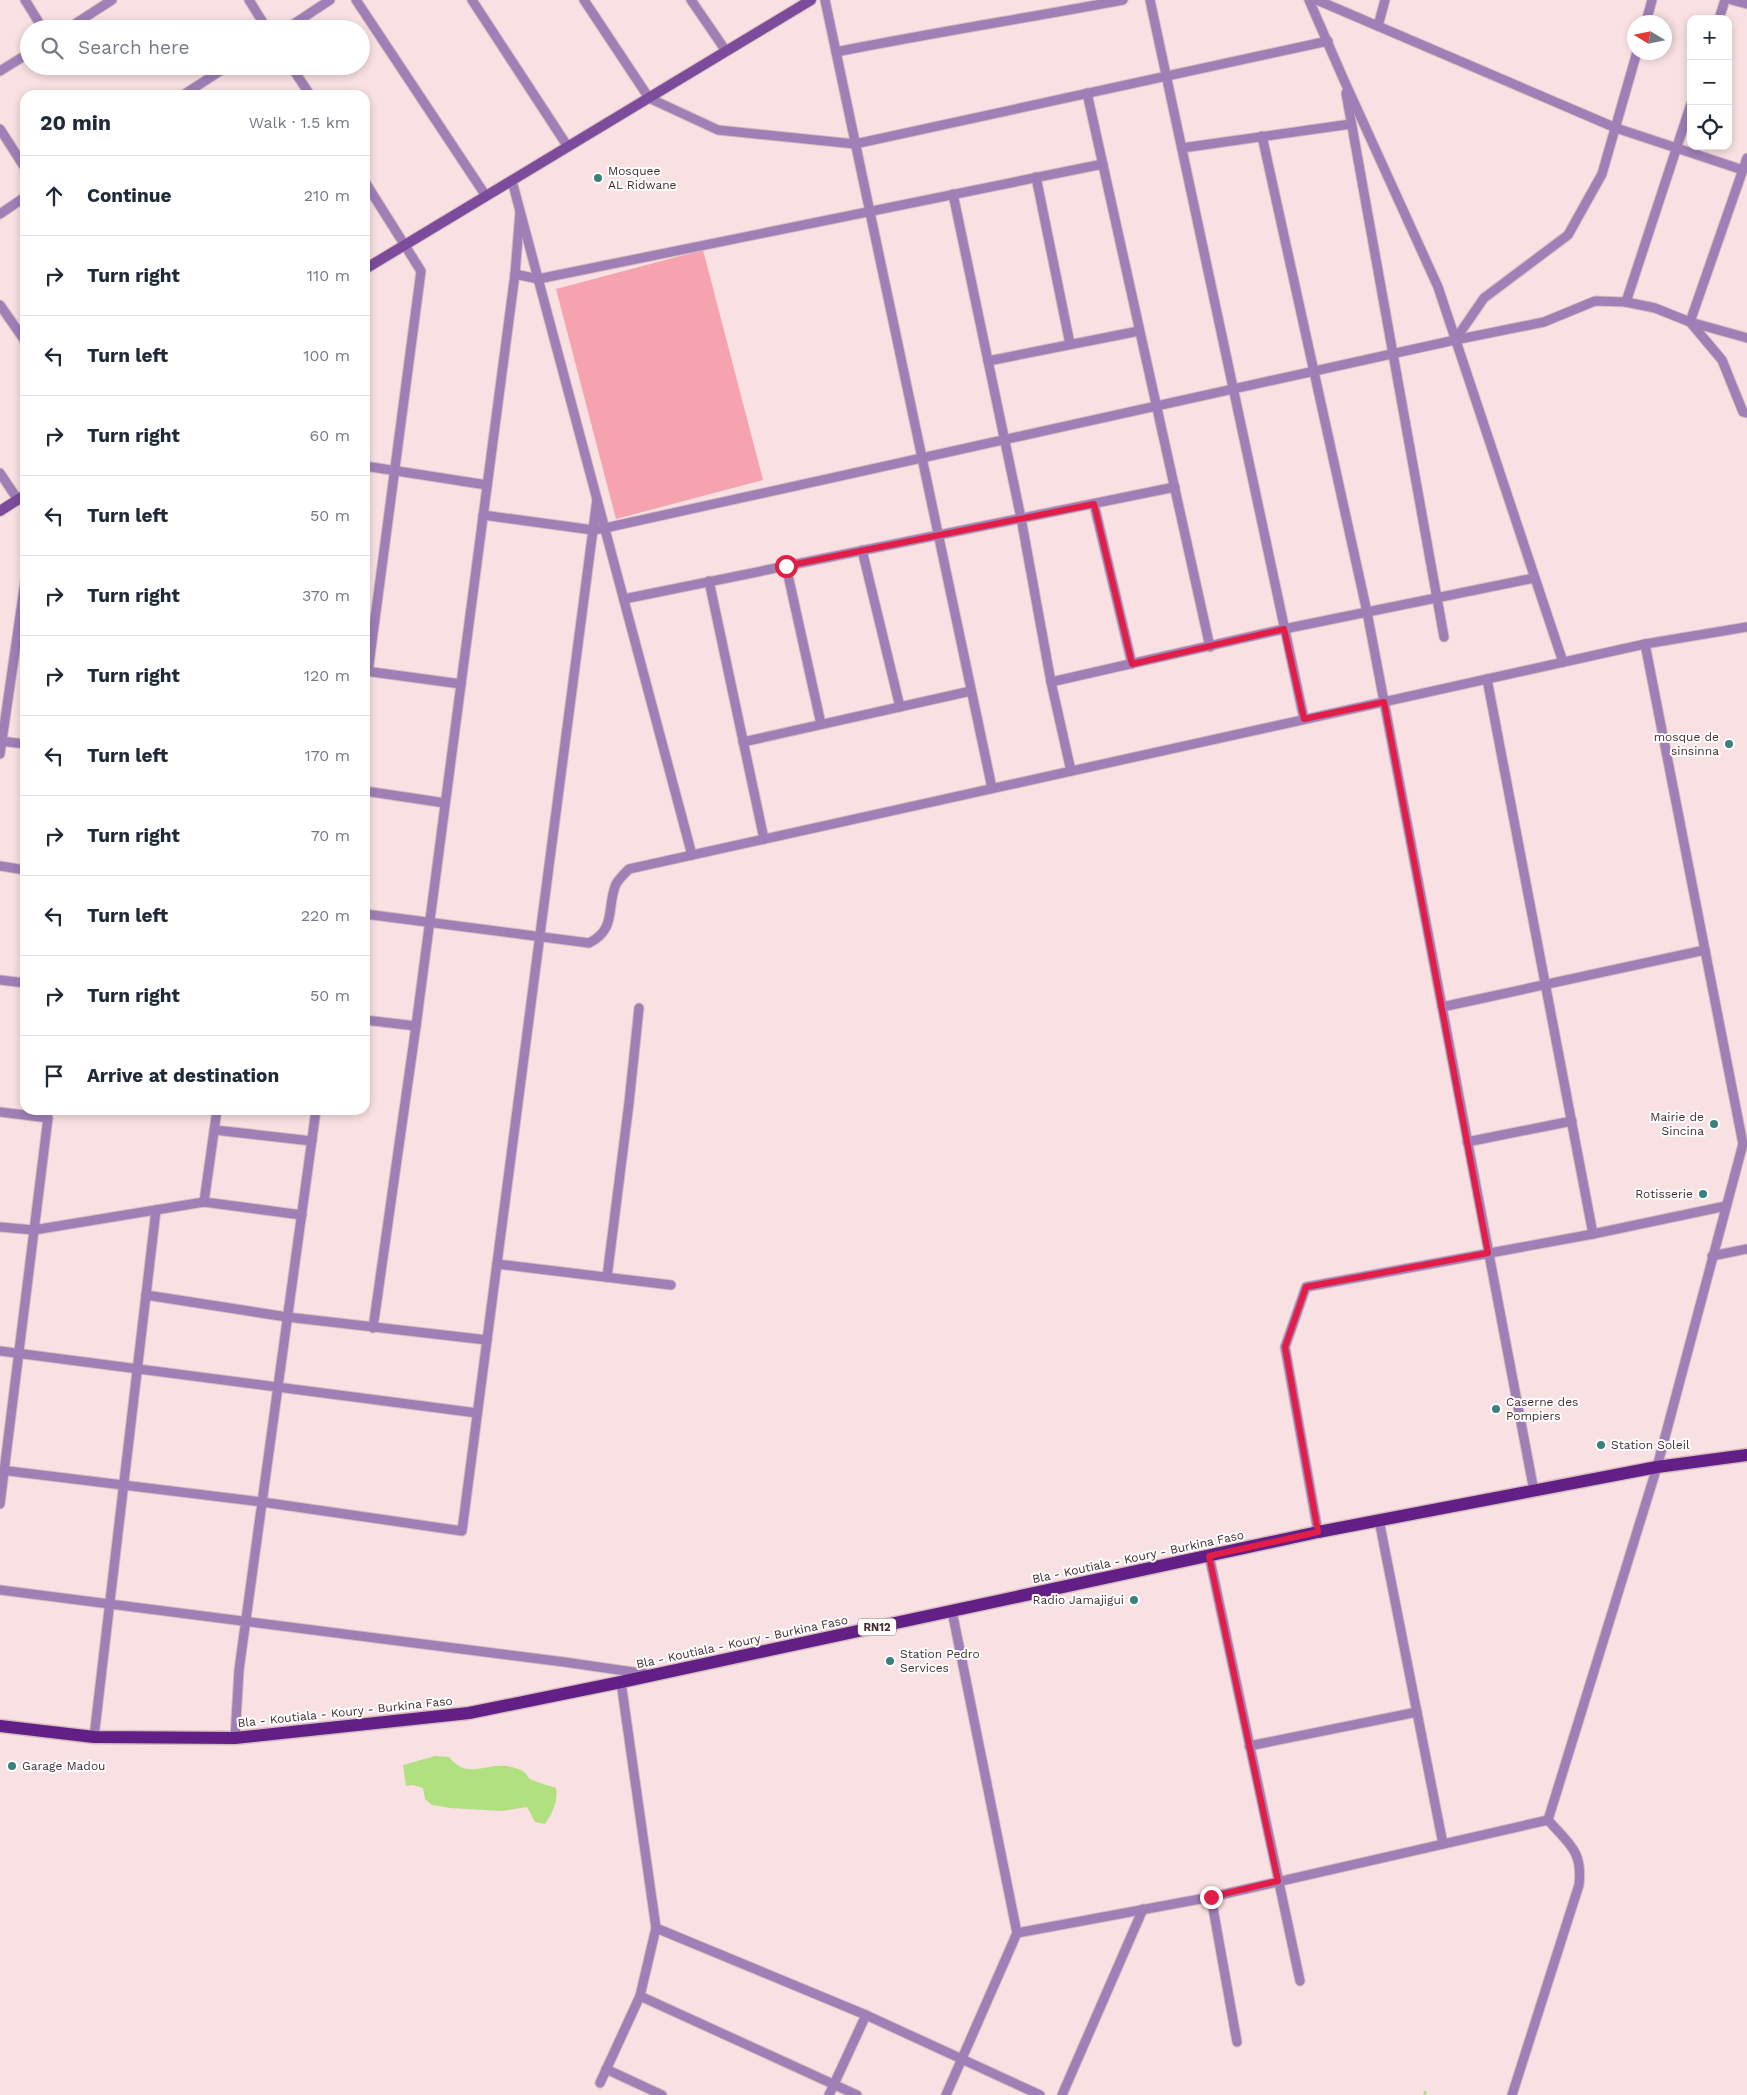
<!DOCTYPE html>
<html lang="en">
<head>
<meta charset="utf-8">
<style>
	:root { --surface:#fff; --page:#f6f6f7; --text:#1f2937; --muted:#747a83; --line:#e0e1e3 }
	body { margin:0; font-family:"Work Sans",sans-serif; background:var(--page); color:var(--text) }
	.controls { position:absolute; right:15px; top:15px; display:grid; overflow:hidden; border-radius:10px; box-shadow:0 2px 8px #0003 }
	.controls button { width:45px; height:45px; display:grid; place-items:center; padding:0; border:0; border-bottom:1px solid var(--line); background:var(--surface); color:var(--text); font:25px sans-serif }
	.compass { position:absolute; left:1627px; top:15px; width:45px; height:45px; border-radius:50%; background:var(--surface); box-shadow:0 2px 8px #0003; rotate:280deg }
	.stop { position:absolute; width:15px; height:15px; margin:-11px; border:4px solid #e11d48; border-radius:50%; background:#fff }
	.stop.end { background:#e11d48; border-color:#fff; box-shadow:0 1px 5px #0008 }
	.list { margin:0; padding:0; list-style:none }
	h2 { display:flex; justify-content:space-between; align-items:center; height:65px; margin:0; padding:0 20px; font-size:21px }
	h2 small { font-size:16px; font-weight:400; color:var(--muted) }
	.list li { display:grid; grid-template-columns:32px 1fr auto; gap:15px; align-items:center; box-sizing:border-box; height:80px; padding:0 20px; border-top:1px solid var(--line) }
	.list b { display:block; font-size:19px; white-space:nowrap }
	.list em { font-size:16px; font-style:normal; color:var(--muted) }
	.icon { flex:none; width:28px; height:28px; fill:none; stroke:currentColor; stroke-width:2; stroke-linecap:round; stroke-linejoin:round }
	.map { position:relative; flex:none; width:1747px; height:2095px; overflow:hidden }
	.search { position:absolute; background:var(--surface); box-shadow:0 2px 8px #0003; left:20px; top:20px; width:350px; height:55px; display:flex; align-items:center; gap:12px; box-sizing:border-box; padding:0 18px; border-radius:28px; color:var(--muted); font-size:19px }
	.panel { position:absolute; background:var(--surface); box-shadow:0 2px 8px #0003; left:20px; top:90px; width:350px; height:1025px; border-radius:15px }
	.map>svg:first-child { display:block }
</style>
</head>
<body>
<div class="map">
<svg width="1747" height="2095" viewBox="0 0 1747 2095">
	<rect width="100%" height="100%" fill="#f9e0e2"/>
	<!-- green -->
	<path fill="#f5a3ae" d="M703,250L763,480L616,519L556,289Z"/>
	<!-- water -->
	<path fill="#b0e080" d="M435,1756L449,1757C467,1780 484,1763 507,1766C512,1767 522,1769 525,1773C529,1776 526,1776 530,1779C538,1783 548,1785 556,1788C558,1802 553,1812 545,1824L535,1822L527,1807L502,1811L450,1808L432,1805L425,1799L423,1788L413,1785L406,1786L403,1765Z"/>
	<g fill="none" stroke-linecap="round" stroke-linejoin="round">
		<!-- stream -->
		<path stroke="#b0e080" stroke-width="3" d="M1425,2095V2092"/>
		<defs>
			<g id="street">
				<path d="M25,0L43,29"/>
				<path d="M249,0L267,29"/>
				<path d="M356,0L486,196"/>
				<path d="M472,0L568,147"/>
				<path d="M584,0L649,98L718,130L855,144L1328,41"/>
				<path d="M691,0L726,51"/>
				<path d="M825,0L992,788"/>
				<path d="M1150,0L1304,719"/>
				<path d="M1309,0L1343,78L1438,287L1563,662"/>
				<path d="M1317,0L1616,128L1743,170"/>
				<path d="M1732,0L1747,4"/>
				<path d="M1719,19L1725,0"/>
				<path d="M1646,22L1652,0"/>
				<path d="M1378,26L1385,0"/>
				<path d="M67,29L112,0"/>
				<path d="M286,29L330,0"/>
				<path d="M836,52C931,33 1027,18 1123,0"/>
				<path d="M291,66L310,95"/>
				<path d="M0,71L29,53"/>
				<path d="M1087,93L1210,647"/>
				<path d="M1346,93L1444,637"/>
				<path d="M183,95L228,66"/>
				<path d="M0,129L25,168"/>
				<path d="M1262,136L1367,612L1534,1491"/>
				<path d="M1182,148L1351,124"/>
				<path d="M1747,158L1690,322L1747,338"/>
				<path d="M1036,177L1070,344"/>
				<path d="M512,181L692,855"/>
				<path d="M365,182L421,271L368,672"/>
				<path d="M953,194L1021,518L1051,682L1071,771"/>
				<path d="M0,214L25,197"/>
				<path d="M515,274L538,279L1103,164"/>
				<path d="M1626,302L1691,104"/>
				<path d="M0,305L25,341"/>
				<path d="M1455,340L1484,298L1568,235L1602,174L1637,52"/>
				<path d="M988,361L1139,331"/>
				<path d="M365,466L487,485"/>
				<path d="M0,473L18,500"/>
				<path d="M1094,504L1132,664"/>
				<path d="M483,515L593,530L605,528L1455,340L1544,322L1595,301L1626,302L1655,308L1690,322L1722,360L1743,412L1747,413"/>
				<path d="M862,550L900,707"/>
				<path d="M786,566L821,724"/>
				<path d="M709,581L764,839"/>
				<path d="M624,599L1175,487"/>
				<path d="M365,671L461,684"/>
				<path d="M1487,679L1593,1234"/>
				<path d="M1051,682L1284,629L1534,578"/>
				<path d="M0,741L25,744"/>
				<path d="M743,742L971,691"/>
				<path d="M0,754L25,582"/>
				<path d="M365,791L445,803"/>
				<path d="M0,866L25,870"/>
				<path d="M365,914L589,943C617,929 606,908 616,884C619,879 625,873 629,869L1645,644L1747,627"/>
				<path d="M0,980L25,983"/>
				<path d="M1442,1007L1705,950"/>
				<path d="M365,1020L416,1026"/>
				<path d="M217,1110L204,1202L302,1215"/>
				<path d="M0,1112L48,1118L0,1504"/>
				<path d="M215,1130L312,1141"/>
				<path d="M1467,1142L1572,1121"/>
				<path d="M0,1227L34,1230L204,1202"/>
				<path d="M1712,1256L1747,1249"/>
				<path d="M497,1264L671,1285"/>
				<path d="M607,1277L629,1103L639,1008"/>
				<path d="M146,1295L287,1317L487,1340"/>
				<path d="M373,1328L416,1026L515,274L520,212"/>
				<path d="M0,1351L477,1413"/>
				<path d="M0,1470L262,1502L462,1531L597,499"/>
				<path d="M1379,1520L1443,1844"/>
				<path d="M1318,1532L1285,1347L1306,1287L1593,1234L1726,1206"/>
				<path d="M1209,1555L1300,1981"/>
				<path d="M0,1590L564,1662L647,1674"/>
				<path d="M94,1737L156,1210"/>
				<path d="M235,1738L239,1670L316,1110"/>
				<path d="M1249,1746L1417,1712"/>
				<path d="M1548,1820L1657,1467L1743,1144L1645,644"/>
				<path d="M1211,1897L1237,2042"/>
				<path d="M656,1928L866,2015L1040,2095"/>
				<path d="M1017,1933L1211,1897L1548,1820"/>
				<path d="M640,1996L857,2095"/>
				<path d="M606,2069L662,2095"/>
				<path d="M600,2083L640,1996L656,1928L621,1682"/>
				<path d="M829,2095L866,2015"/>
				<path d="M946,2095L1017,1933L952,1611"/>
				<path d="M1062,2095L1143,1909"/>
				<path d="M1512,2095L1579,1885C1583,1851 1569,1844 1548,1820"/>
			</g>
			<g id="secondary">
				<path d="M365,269L811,0"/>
				<path d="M0,511L25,495"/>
			</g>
			<path id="primary" d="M0,1726L94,1737L235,1738L469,1713L621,1682L1318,1532L1657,1467L1747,1455"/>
		</defs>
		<!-- street casing -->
		<use href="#street" stroke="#d5bcbe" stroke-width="11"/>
		<!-- secondary casing -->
		<use href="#secondary" stroke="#d5bcbe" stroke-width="12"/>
		<!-- primary casing -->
		<use href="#primary" stroke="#d5bcbe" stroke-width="15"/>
		<!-- street -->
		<use href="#street" stroke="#9f7fb6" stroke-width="9"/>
		<!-- secondary -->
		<use href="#secondary" stroke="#7c4b9b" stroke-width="10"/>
		<!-- primary -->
		<use href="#primary" stroke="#621f86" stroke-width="12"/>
	</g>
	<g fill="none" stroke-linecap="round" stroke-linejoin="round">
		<!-- route -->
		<path stroke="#e11d48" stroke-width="6" d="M786,566L1094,504L1132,664L1284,629L1304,719L1384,702L1488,1253L1306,1287L1285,1347L1318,1532L1209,1556L1278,1881L1211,1897"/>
	</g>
	<!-- markers -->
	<g fill="#39817d" stroke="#fff" stroke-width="2">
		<circle cx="598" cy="178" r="5"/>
		<circle cx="1729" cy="744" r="5"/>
		<circle cx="1714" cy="1124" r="5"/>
		<circle cx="1703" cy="1194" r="5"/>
		<circle cx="1496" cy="1409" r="5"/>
		<circle cx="1601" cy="1445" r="5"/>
		<circle cx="1134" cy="1600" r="5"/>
		<circle cx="890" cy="1661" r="5"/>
		<circle cx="12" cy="1766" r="5"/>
	</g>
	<g text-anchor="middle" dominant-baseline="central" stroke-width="4" stroke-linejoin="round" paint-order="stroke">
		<!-- shield labels -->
		<rect fill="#fff" stroke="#7c6b6d" stroke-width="1" x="858" y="1618.5" width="38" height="17" rx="4"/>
		<g font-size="11" font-weight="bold" fill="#442c2f">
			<text x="877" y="1627">RN12</text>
		</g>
		<!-- poi labels -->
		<g font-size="12" fill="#442c2f" stroke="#fff" text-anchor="start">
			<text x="608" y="171">Mosquee<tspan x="608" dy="14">AL Ridwane</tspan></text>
			<text x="1719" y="737" text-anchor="end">mosque de<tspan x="1719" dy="14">sinsinna</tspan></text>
			<text x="1704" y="1117" text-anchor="end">Mairie de<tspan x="1704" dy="14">Sincina</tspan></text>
			<text x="1693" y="1194" text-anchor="end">Rotisserie</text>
			<text x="1506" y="1402">Caserne des<tspan x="1506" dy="14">Pompiers</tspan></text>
			<text x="1611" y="1445">Station Soleil</text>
			<text x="1124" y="1600" text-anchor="end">Radio Jamajigui</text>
			<text x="900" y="1654">Station Pedro<tspan x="900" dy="14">Services</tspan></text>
			<text x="22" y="1766">Garage Madou</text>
		</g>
		<!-- street labels -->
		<g font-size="12" fill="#442c2f" stroke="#fff">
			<text transform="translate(1138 1557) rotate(-12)">Bla - Koutiala - Koury - Burkina Faso</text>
			<text transform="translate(742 1642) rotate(-12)">Bla - Koutiala - Koury - Burkina Faso</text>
			<text transform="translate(345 1712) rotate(-6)">Bla - Koutiala - Koury - Burkina Faso</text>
		</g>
	</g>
</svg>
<div class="controls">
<button>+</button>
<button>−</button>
<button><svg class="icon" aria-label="locate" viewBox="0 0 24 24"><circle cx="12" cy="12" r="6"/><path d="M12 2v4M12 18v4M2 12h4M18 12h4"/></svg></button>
</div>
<svg class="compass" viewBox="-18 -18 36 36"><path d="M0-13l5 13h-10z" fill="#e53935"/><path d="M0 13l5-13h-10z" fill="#747a83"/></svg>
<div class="stop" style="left:786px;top:566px"></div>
<div class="stop end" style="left:1211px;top:1897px"></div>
<div class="search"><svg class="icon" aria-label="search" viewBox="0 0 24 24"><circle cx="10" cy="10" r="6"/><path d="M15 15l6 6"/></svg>Search here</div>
<section class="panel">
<h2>20 min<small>Walk · 1.5 km</small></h2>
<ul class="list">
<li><svg class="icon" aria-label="ahead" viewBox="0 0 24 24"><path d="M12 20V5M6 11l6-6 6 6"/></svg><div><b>Continue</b></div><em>210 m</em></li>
<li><svg class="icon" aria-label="right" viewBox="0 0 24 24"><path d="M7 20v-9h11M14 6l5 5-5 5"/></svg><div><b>Turn right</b></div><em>110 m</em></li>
<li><svg class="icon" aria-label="left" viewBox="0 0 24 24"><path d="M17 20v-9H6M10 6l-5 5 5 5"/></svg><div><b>Turn left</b></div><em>100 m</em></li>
<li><svg class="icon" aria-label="right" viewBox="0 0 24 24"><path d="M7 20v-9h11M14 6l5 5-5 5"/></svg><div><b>Turn right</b></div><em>60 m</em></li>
<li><svg class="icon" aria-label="left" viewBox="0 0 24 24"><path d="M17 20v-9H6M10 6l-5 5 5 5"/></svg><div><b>Turn left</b></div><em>50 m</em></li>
<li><svg class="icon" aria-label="right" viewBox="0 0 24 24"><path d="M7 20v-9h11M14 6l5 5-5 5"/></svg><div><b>Turn right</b></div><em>370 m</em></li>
<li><svg class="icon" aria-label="right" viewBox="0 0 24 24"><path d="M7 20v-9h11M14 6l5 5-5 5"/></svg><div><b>Turn right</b></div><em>120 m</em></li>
<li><svg class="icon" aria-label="left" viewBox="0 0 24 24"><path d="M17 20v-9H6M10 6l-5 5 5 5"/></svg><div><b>Turn left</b></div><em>170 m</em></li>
<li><svg class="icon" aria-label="right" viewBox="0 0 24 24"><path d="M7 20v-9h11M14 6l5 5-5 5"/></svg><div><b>Turn right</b></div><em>70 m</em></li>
<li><svg class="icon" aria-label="left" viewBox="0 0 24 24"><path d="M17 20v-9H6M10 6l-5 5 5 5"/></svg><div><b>Turn left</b></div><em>220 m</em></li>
<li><svg class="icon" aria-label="right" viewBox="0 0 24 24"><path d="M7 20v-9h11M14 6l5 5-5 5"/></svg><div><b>Turn right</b></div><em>50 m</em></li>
<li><svg class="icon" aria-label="arrive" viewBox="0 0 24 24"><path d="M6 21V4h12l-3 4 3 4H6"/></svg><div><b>Arrive at destination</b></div></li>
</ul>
</section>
</div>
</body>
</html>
